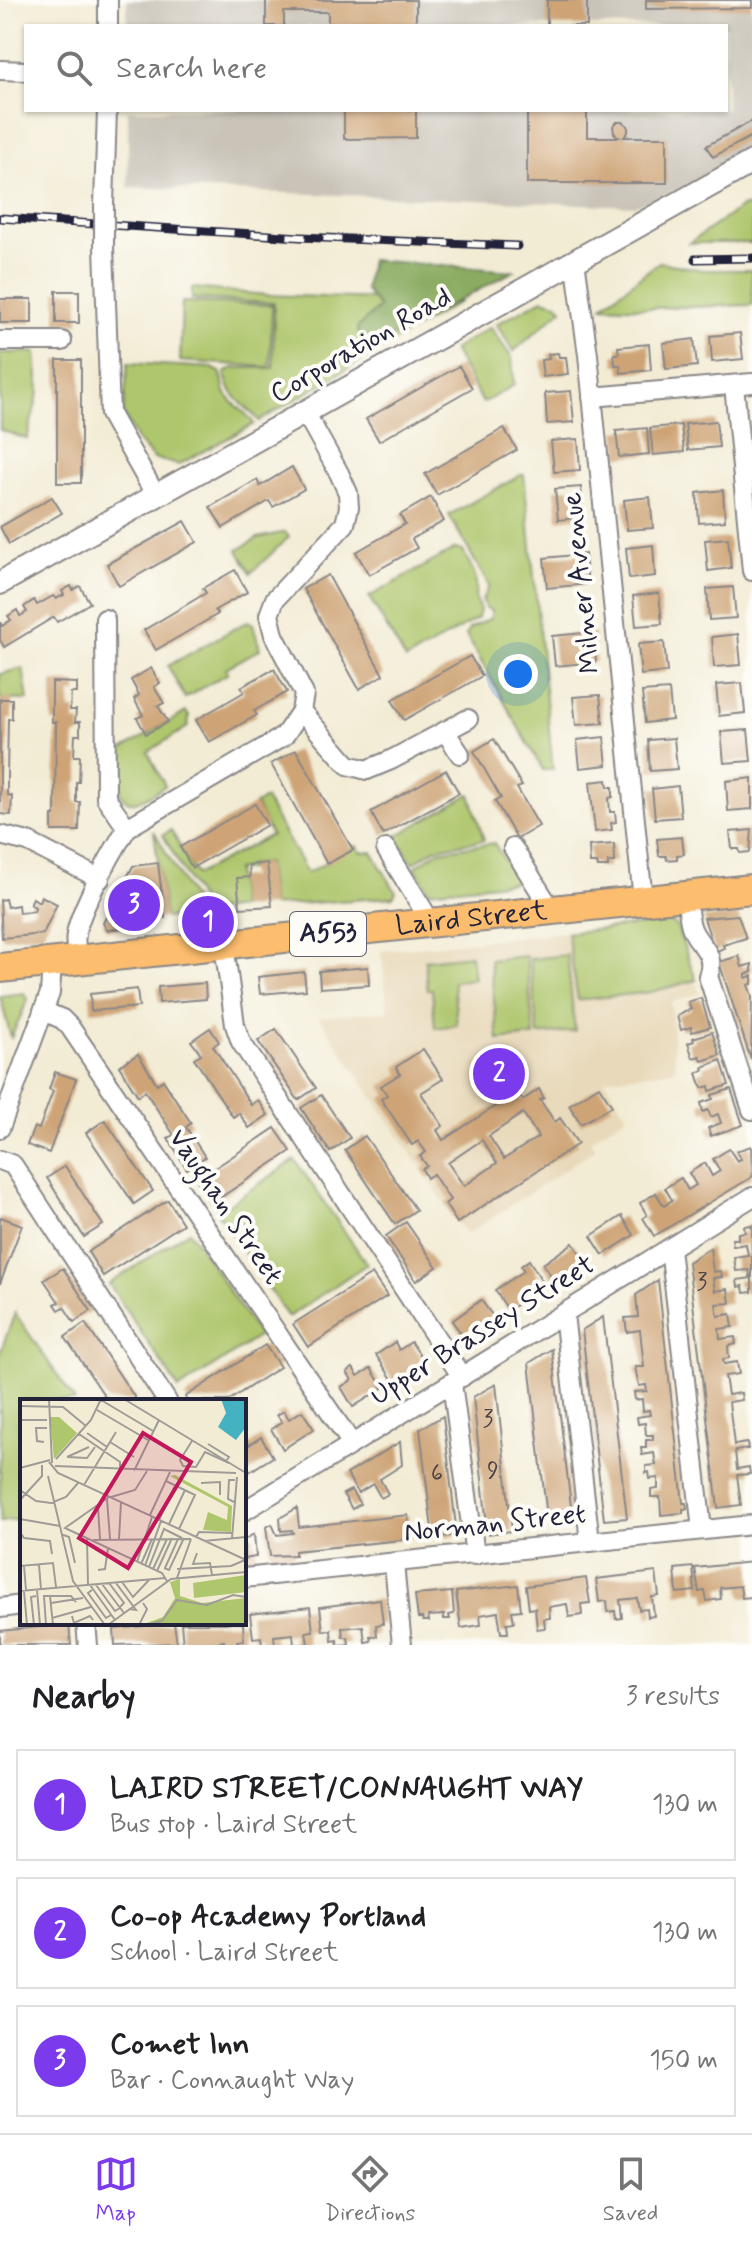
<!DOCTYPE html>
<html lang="en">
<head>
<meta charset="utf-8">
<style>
	:root { --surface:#fff; --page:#f6f6f6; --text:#202124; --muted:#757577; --line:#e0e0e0; --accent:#7c3aed }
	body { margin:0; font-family:Mynerve,sans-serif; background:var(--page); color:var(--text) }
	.you { position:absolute; left:518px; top:674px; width:28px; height:28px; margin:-20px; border:6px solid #fff; border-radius:50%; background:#1a73e8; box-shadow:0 0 0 12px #1a73e833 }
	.badge { display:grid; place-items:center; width:52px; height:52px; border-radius:50%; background:var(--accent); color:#fff; font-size:26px; font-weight:700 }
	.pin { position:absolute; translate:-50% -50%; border:4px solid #fff; box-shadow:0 2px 8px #0006 }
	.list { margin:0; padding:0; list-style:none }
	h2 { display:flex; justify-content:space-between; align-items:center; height:104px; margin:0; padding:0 32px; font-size:34px }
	h2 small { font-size:26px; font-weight:400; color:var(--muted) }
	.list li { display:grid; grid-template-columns:52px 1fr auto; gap:24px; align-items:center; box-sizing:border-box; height:112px; margin:0 16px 16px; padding:0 16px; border:2px solid var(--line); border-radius:0px }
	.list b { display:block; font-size:30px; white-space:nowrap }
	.list p { margin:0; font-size:26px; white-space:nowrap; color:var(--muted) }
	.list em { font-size:26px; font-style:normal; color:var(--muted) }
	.icon { flex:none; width:44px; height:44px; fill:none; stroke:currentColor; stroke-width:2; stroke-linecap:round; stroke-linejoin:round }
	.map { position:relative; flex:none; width:752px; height:1645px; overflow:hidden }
	.search { position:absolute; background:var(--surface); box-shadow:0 2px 6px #0004; left:24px; right:24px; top:24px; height:88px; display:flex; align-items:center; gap:20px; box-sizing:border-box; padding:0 28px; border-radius:0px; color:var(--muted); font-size:30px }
	.sheet { height:488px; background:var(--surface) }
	nav { display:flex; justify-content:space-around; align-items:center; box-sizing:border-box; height:112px; border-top:2px solid var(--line); background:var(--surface); font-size:22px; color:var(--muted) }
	nav a { display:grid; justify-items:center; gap:4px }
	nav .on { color:var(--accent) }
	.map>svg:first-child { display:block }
</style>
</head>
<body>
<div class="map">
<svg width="752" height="1645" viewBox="0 0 752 1645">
	<rect width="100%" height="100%" fill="#fdfcf7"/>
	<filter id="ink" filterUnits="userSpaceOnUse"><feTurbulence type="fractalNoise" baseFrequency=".0125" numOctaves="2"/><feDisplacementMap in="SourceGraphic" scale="16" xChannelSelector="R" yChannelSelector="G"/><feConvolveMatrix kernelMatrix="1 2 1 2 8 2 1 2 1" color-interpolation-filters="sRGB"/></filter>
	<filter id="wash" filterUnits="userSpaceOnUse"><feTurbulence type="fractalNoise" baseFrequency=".006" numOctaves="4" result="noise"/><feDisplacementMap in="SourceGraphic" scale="32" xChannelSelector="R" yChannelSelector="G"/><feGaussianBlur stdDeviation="1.8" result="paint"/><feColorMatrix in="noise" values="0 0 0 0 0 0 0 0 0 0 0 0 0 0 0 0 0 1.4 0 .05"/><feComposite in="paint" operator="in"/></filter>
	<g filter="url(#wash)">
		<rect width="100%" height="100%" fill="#f3ecd5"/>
		<!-- built -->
		<path fill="#e8d9ba" d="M676,920L700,993L671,1002L675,1070L604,1079L627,1116L590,1140L595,1149L466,1235L319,1017L388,1011L381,951Z"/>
		<!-- industrial -->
		<path fill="#c9c3b8" d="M127,0H752V148L682,188L634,206L128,187V110H726V26H127Z"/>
		<!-- green -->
		<g fill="#aec66c" stroke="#687454" stroke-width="2">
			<path d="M743,206L752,207V243H689Z"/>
			<path d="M659,262L703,270H752V305L649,308L602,306Z"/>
			<path d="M192,288L267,295L460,302L259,421C244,402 229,399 225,373L233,368H273L274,303L192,299Z"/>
			<path d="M543,299L557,303L562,309L514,351L496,324Z"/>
			<path d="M182,302L272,305L270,367L180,361Z"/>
			<path d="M490,327L512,358L514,385L483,403L453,350Z"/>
			<path d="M36,352L39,391L27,439L0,430V353Z"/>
			<path d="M128,363L212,368L220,372C223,378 223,386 225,392C231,405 247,411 254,424L178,465L153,458L137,440L123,413Z"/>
			<path d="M521,475H524L553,770H543L466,635L469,629L491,618V611L485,607L482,600L489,586L449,515Z"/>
			<path d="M285,532L289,537L251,573L238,550L258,538Z"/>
			<path d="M455,549L463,551C472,568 479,578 475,596L480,610L478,618L406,660L369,597Z"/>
			<path d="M248,621L253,624L260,649L226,668L228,673L185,698L168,666Z"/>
			<path d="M23,668L28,700L0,699V674Z"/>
			<path d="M186,712L189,716L188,727L148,752L165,786C157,791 145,800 135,802C113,806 120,764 120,751Z"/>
			<path d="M470,794L484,840L436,848L413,863L400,843H384Z"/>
			<path d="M265,799L307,873L357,846L361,852H372L396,892L393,897L272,906L267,863L249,865V869L236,870L240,908L206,912L163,835L171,830L196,875L271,835L255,804Z"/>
			<path d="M154,831L200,913L165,918Z"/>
			<path d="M494,843L516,879L514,882L429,891L415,867L438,851Z"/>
			<path d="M670,922L677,927L696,980L651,992L578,1000L567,933Z"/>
			<path d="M471,955L474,979L453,981L457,1025L435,1028L432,989H427L425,960Z"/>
			<path d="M567,955L575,1031L538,1035L530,959Z"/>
			<path d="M526,956L534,1036L498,1040L490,960Z"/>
			<path d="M24,993L28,999L11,1038L0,996Z"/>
			<path d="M295,1160L367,1264L288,1317L217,1212Z"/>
			<path d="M189,1231L259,1336L179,1389L109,1284Z"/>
			<path d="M15,1313L75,1401H22V1519L0,1522V1353Z"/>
		</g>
		<!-- forest -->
		<path fill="#8aab60" stroke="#56664e" stroke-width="2" d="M370,260L514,271L363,352L357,328L379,307L365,290Z"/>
		<g id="blocks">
			<!-- building -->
			<g fill="#cea477" fill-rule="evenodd">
				<path d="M266,0H416V26H328V12H284V26H266Z"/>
				<rect x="547" y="0" width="40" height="26"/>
				<path d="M646,0H752V8L646,9Z"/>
				<path d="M344,110H416V138L344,139Z"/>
				<path d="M527,110H587V137H619L614,133L613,126L617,122H623L628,126V132L624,137H667V183H527Z"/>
				<path d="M752,121V136L713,157L706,146Z"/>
				<rect x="56" y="291" width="23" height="32"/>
				<rect x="0" y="299" width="32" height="24"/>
				<path d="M740,333L743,359L712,362L710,336Z"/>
				<path d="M694,339L697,366L666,369L663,343Z"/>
				<path d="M649,344L651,370L621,373L620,365H615L614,354H619L618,347Z"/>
				<path d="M558,353L559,357H566L568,374L543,377L541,360L549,359L548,354Z"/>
				<rect x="57" y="360" width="24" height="123"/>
				<path d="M459,366L472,388L379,441L366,419Z"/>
				<path d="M571,391L574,422L547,424L545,393Z"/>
				<path d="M716,421L719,447L688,450L685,424Z"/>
				<path d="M681,425L684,452L653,455L650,428Z"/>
				<path d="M504,428L517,450L437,495L425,474Z"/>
				<path d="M647,428L649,454L619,457L616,431Z"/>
				<path d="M578,439L580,470L554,472L551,441Z"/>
				<path d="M292,467L304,489L273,507L269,501L223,528L210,507L257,480L260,486Z"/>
				<path d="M581,487L584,517L558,520L555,489Z"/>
				<path d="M723,490L725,521L699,523L697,493Z"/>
				<path d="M52,497L62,513L9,544L0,527Z"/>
				<path d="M431,497L444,521L412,539L417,548L369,575L356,552L405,524L400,515Z"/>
				<path d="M650,497L653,528L627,530L624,500Z"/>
				<path d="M185,521L197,542L119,586L107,564Z"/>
				<path d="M728,538L731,568L708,571L705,540Z"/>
				<path d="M653,545L655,576L629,579L626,548Z"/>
				<path d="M585,554L588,584L547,588L544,558Z"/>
				<path d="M235,570L247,592L215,610L218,614L156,650L144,630L206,593L203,588Z"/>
				<path d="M328,575L383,675L359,689L303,589Z"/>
				<path d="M71,586L73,590L80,586L90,603L57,622L54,617L4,647L0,640V622L2,626L11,620L8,616L17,610L20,616L27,612L24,607L34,600L37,605L53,596L56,599L64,595L62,591Z"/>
				<path d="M733,587L736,618L709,620L707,589Z"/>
				<path d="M659,593L662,624L636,626L633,596Z"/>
				<path d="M594,632L596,662L555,666L552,636Z"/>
				<path d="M738,634L741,665L714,667L712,637Z"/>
				<path d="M664,642L667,672L641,675L638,644Z"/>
				<path d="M470,656L482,676L404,720L392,700Z"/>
				<path d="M151,668L160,683L154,687L164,703L158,706L168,722L146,734L137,718L143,715L134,699L139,695L131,680Z"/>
				<path d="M274,669L287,692L254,711L257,715L209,742L196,720L244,692L241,687Z"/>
				<path d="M52,682L77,683V693H71L70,710H76L75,722H80V735H75L74,756H80L79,782H76V802H80L79,831H52V816H55L56,722H52Z"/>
				<path d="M742,683L745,713L719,716L716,685Z"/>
				<path d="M669,690L672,720L645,723L642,692Z"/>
				<path d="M600,695L603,723L576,725L573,697Z"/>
				<path d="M0,699H12V719H8L7,777V795L12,796L11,815L0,814Z"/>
				<path d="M748,730L751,761L724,763L721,732Z"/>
				<path d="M604,737L607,765L580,768L577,740Z"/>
				<path d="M674,738L677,769L650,771L648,740Z"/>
				<path d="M494,739L522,786L517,788L539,826L517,839L495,801L501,798L474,751Z"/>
				<path d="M296,750L353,850L327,864L271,764Z"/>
				<path d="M446,770L459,793L383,835L371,812Z"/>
				<path d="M752,778V809L728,811L726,781Z"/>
				<path d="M607,780L608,787H613V797L609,798L610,812H615L616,822L611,823L612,830L595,832L590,782Z"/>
				<path d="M678,786L681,817L655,819L652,789Z"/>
				<path d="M255,804L267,825L192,868L180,847Z"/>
				<path d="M752,830L750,852L740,853L739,849H732L730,832Z"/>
				<path d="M682,837L684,854L677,855V859L667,860L666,856H659L657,839Z"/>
				<path d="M614,844L615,862H608V867H598L597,863H590L589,846Z"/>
				<path d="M158,863L165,918L146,921V925L107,930L103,923L133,866Z"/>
				<path d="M267,863L272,906L240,908L237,878L250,877L249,865Z"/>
				<path d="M41,896L57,904L43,934L2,938L0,900L5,899L7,907L18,905L19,913L34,911L35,907L30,904L33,898L39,902Z"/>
				<path d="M738,915L746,938L723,945L724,948L715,952L704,918Z"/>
				<path d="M739,956L742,967L752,964V972L745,975L746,978L752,976V984L748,985L752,996L751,1060L719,962Z"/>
				<path d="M368,967L369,985L320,988L319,971Z"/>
				<path d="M304,972L306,990L260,994L258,977Z"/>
				<path d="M205,983L206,999L159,1003L158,987Z"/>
				<path d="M137,989L139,1007L91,1011L90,994Z"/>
				<path d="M701,998L710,1027L692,1032L691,1027L681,1030L677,1016L691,1009L688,1002Z"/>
				<path d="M210,1028L219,1042L213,1046L232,1075L251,1105L258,1100L268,1115L249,1128L239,1113L233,1117L194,1058L201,1054L191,1041Z"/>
				<path d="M276,1029L316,1088L298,1100L258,1041Z"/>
				<path d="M712,1032L720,1055L702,1061L700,1056L693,1058L688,1043L694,1041L693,1038Z"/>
				<path d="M423,1049L443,1079L421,1093L443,1126L437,1130L443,1140L517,1092L523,1100L539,1089L544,1098L540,1100L555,1122L560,1118L578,1144L457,1223L445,1204L450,1200L433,1174L427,1178L422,1169L427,1166L420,1156L426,1152L418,1141L412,1145L381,1099L387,1095L381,1086L400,1074L396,1067ZM523,1113L538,1137L504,1159L489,1136ZM482,1140L497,1163L464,1186L448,1163Z"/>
				<path d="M138,1054L157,1084L163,1080L191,1123L186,1127L205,1157L187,1169L168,1138L174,1135L145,1091L138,1096L119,1066Z"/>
				<path d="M721,1060L729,1085L710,1091L709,1086L702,1088L697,1073L704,1070L703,1067Z"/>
				<path d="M55,1072L76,1079L49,1153L27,1145L34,1127L39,1129L53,1091L49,1089Z"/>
				<path d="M599,1086L612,1106L581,1124L569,1105Z"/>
				<path d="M731,1089L743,1125L711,1136L708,1128L721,1123L718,1114L711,1117L708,1110L703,1112L701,1103L713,1099L712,1095Z"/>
				<path d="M321,1095L350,1138L330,1152L301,1108Z"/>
				<path d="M105,1120L153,1191L134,1204L86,1133Z"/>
				<path d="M275,1128L291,1151L212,1203L197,1180Z"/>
				<path d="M365,1136L416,1210L395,1224L345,1150Z"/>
				<path d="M751,1146L752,1177L654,1236L643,1218L647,1215L640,1203L656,1193L664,1206L672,1200L665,1188L681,1178L688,1190L696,1185L689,1173L705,1163L712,1176L720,1171L713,1159L729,1149L737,1161L741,1159L736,1151Z"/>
				<path d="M65,1166L103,1225L84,1237L47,1178Z"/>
				<path d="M168,1200L183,1224L103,1276L88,1252Z"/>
				<path d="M622,1216L634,1235L603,1255L591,1236Z"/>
				<path d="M1,1217L22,1225L0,1284V1220Z"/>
				<path d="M406,1222L437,1267L416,1281L386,1236Z"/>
				<path d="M752,1225V1276H750L749,1270L736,1271L734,1257L748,1255L746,1244L733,1246L732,1239H738V1233L745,1232L744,1226Z"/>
				<path d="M573,1243L586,1262L556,1283L543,1264Z"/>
				<path d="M710,1248L713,1272L721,1271L722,1277L713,1278L715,1291L728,1289L730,1303L716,1304L718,1316L731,1314L732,1321L733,1327L719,1329L720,1339L735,1337L736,1344L728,1346L729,1358L723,1359L724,1364L737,1362L739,1374L725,1376L728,1395L741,1393L742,1400L729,1402L734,1445L747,1443L748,1449L735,1451L737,1469L749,1467L750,1474L737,1475L741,1505L718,1508L688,1262Z"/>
				<path d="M529,1260L542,1281L535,1286L538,1291L508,1310L495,1290L524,1271L521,1266Z"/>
				<path d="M63,1268L91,1311L74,1322L64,1307L59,1310L55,1304L59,1302L44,1280Z"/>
				<path d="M372,1274L387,1296L308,1347L293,1324Z"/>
				<path d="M752,1278V1292L744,1293L743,1286L738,1287L737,1280Z"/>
				<path d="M658,1280L683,1503H686L687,1509H683V1513L661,1515L660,1497H651V1490L658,1489V1478L650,1479L649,1472L646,1473V1466L656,1465L654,1453L642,1455L641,1448H646V1440H653V1435H646L645,1423L638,1424L637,1417L650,1415L649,1410L643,1411L642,1399L635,1400L634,1392L647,1391L646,1385L639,1386L635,1367H644L640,1330L627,1332L625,1318L638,1317L636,1295Z"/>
				<path d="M481,1300L495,1319L466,1340L452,1321Z"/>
				<path d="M603,1317L627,1518L604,1520L582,1330Z"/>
				<path d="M85,1323L135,1398L130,1401H108L65,1337Z"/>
				<path d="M395,1342L399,1350L411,1342L425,1362L394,1382L376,1355Z"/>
				<path d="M265,1345L280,1367L228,1401H188L185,1397Z"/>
				<path d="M552,1349L573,1523L548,1526L529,1363Z"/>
				<path d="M353,1368L358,1376L371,1368L383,1388L353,1407L341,1387L352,1380L347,1372Z"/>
				<path d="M496,1384L512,1531L488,1534L473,1397Z"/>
				<path d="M284,1411L289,1419L302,1411L314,1429L283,1449L271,1429L282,1422L277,1415Z"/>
				<path d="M443,1416L457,1535L433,1538L420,1429Z"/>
				<path d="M244,1437L249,1445L261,1437L273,1457L244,1475Z"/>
				<path d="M400,1442L402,1465L380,1479L388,1494L381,1498L373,1484L358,1493L347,1474Z"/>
				<path d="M351,1490L360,1504L352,1509L343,1494Z"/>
				<path d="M297,1508L299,1527L408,1515L411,1539L295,1551V1555L270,1556L266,1527L272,1524L277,1535L293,1533L292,1530L281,1531L280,1518Z"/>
				<path d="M254,1534L256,1557L244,1559V1540Z"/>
				<path d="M752,1562V1597L742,1598L740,1586L720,1588L721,1599L707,1601L705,1591L699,1592L695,1568Z"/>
				<path d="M693,1567L695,1591L677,1593L675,1569Z"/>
				<path d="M656,1572L659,1596L652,1597L654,1616L648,1617L647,1609L639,1610L637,1598L620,1600L622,1618L616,1619L615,1611L608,1612L607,1601L599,1602L596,1579Z"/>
				<path d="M586,1578L590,1603L581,1604L582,1615L569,1617L567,1604L549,1607L550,1618L544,1619L545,1628L537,1629L535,1608L529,1609L526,1586Z"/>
				<path d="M518,1585L521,1610L512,1611L514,1622L507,1623L508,1633H501L498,1612L480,1615L481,1625L461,1628L456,1592Z"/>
				<path d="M452,1592L454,1614L449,1615L450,1619H444V1615L428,1616L429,1621H423L422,1618H418L415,1595Z"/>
				<path d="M380,1599L383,1624L376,1625L377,1636H370L371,1641L365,1642L363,1626L342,1628L343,1637H348L349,1644L338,1645L337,1640L332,1641L331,1630L323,1631L320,1607Z"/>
				<path d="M310,1607L313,1631L306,1632L308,1644L294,1645L293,1634L274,1636L275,1645H262L261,1637L253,1638L250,1614Z"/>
				<path d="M174,1623L177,1643L115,1645L114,1629Z"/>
				<path d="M181,1623H243L244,1640L237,1641V1645H225L224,1641L204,1645H183Z"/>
				<path d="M69,1624L71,1645H0V1631Z"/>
			</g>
		</g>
	</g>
	<g filter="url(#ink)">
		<use href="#blocks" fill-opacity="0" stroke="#8a8788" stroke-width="2"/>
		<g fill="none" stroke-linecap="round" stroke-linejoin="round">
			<defs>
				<g id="minor">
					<path d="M108,0V26"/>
					<path d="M0,70L26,71"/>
					<path d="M104,204L107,110"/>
					<path d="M104,247L110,414L156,496"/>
					<path d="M575,260L588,355L643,900"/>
					<path d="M0,341H62"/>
					<path d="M734,385L752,571"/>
					<path d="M592,397L752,383"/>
					<path d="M105,619L106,798L127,828"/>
					<path d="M301,711L348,765L367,770L391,760L468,719"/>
					<path d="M445,731L460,754"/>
					<path d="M0,835L28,842L100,879"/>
					<path d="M513,848L552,911"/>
					<path d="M386,849L432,924"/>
					<path d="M686,896C688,906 688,920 692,929C698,945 717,953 708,976L752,1110"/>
					<path d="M224,945L235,1025L241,1042L462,1377"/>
					<path d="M78,960C77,952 74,943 76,935C79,910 113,851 127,828L284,736L301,711L304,694L274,635L269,615L275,599L345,524L349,507L348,493L339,473L305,412"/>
					<path d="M43,1011L62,1019L70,1027L352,1444"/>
					<path d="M0,1128L50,993L52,963"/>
					<path d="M0,1160L13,1165L167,1401"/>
					<path d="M670,1248L702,1530"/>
					<path d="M564,1314L590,1542"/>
					<path d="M452,1383L475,1555"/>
					<path d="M244,1511L752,1197"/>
					<path d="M394,1564L402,1645"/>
					<path d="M244,1578L752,1525"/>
					<path d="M0,1608L22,1605"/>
					<path d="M86,1623L88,1645"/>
				</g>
				<path id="tertiary" d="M0,583L752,162"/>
				<g id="primary">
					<path id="s1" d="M0,968L752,889"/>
				</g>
			</defs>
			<!-- minor casing -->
			<use href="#minor" stroke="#8a8788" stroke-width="22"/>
			<!-- tertiary casing -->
			<use href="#tertiary" stroke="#8a8788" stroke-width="26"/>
			<!-- primary casing -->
			<use href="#primary" stroke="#8a8788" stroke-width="32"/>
			<!-- minor -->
			<use href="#minor" stroke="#fff" stroke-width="18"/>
			<!-- tertiary -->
			<use href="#tertiary" stroke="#fff" stroke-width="22"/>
			<!-- primary -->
			<use href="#primary" stroke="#fcbd6e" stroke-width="28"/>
			<defs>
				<g id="rail">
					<path d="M0,218L300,237L517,246"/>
					<path d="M695,259L752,258"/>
				</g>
			</defs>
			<!-- rail casing -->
			<use href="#rail" stroke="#22223b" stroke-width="9"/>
			<!-- rail -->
			<use href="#rail" stroke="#fdfcf7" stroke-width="6" stroke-dasharray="18" stroke-linecap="butt"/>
			<defs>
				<path id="minor-bridge" d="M104,204V247"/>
			</defs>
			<!-- minor-bridge casing -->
			<use href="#minor-bridge" stroke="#8a8788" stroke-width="22" stroke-linecap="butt"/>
			<!-- minor-bridge -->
			<use href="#minor-bridge" stroke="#fff" stroke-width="18"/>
		</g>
	</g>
	<g text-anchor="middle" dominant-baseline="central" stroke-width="8" stroke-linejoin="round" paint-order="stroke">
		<!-- number labels -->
		<g font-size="24" fill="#4d424a">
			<text x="702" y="1282">3</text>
			<text x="488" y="1419">3</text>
			<text x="493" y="1471">9</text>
			<text x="437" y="1473">6</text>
		</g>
		<!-- shield labels -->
		<rect fill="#fdfcf7" stroke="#646373" stroke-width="2" x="290" y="912" width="76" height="44" rx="6"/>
		<g font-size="26" font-weight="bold" fill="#22223b">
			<text x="328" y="934">A553</text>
		</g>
		<!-- street labels -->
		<g font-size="28" fill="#22223b" stroke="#fdfcf7">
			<text transform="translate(361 346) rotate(-30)">Corporation Road</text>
			<text transform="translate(582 583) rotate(-96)">Milner Avenue</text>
			<text stroke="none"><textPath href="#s1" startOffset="474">Laird Street</textPath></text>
			<text transform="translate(225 1207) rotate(56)">Vaughan Street</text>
			<text transform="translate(483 1331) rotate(-32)">Upper Brassey Street</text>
			<text transform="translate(495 1524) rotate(-6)">Norman Street</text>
		</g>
	</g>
	<!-- overview -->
	<g transform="translate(20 1399)">
		<rect width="226" height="226" fill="#f3ecd5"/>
		<path d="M30,18H39L57,34L34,60ZM155,76L212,107L211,133L183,131L188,113L207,121L208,108L150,77ZM226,176V193L174,199L173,184ZM160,180V197L182,204L226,199V226H121L143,218L155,199L150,183Z" fill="#aec66c"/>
		<path d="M201,0H226V28L216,41L198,28L206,14Z" fill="#45b2c2"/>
		<path fill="none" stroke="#9f9b97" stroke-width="2" d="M29,0L32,64M104,0L226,74M81,1L133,32M0,7L43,8L66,27M77,11L128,41M0,21H27M67,34L87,48M59,35L100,63V71M172,42L160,61L163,67L176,68L185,53L209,64M24,43L17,42L16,29H27M90,43L114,58M188,45L209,58L206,62M47,58L67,59L75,48M47,58L69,48M36,60L71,21L81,0M29,63L38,74L226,161M35,67L216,74M0,69L30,61M114,72L139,21M28,77L53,182L85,226M146,82L175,96L159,130M181,84L200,83V96M64,86L96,33M0,91L16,102L31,104L46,98L58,84M89,98L45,129L142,174L147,182M91,98L115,91L127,72M87,100L90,140M0,101L22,77V66M214,103L208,100L209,81H215M78,108L80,140M130,116L150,73M0,120L40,127M139,121L155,87M149,125L165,91M0,133L4,139L30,142L32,155M41,135L49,138L55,164M176,138L179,133L212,134M212,139L217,78M67,140L68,186M99,140L101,103M73,141L171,140M184,142L226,138M177,154L173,165L190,164L192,176M117,163L132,118M121,165L132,140M19,166L21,190M0,167L33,164L36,188M4,167L6,191M125,167L141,122M129,168L144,130L162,139M144,169L149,171L164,139M145,169L158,140M133,170L147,140M157,170L211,167L225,161M78,171L85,170L88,149M137,172L152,139M157,179L171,140M102,183L113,198L129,181M89,184L104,204L100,208M96,184L116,211L109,210M82,185L104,214M70,186L95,221M76,186L95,212L100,209M17,191L20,226M72,191L68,194L86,219L91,216M0,192L145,179M4,192L7,226M30,197L33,226M31,204L63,199M52,217L54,224L70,217L73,221M32,219L71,208M14,226L11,198L16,197M26,226L24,197H51L56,203M88,226L151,180L226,173M119,226L127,210L123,204M127,226L142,222L157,201L187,206L213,196L226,198"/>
		<path fill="#c2185b" fill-opacity="0.15" stroke="#c2185b" stroke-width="4" d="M123,34L171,63L108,169L59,139Z"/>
		<rect width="226" height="226" fill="none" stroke="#22223b" stroke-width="4"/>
	</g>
</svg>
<div class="you"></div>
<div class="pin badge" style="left:208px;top:922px">1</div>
<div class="pin badge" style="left:499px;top:1074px">2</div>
<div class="pin badge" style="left:134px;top:905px">3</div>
<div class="search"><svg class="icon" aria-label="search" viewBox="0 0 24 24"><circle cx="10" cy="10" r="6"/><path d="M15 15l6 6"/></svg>Search here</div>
</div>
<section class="sheet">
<h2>Nearby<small>3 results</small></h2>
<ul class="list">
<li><span class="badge">1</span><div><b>LAIRD STREET/CONNAUGHT WAY</b><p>Bus stop · Laird Street</p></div><em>130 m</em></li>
<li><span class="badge">2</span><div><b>Co-op Academy Portland</b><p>School · Laird Street</p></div><em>130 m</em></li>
<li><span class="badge">3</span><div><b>Comet Inn</b><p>Bar · Connaught Way</p></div><em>150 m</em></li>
</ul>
</section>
<nav>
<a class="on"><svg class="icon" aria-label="map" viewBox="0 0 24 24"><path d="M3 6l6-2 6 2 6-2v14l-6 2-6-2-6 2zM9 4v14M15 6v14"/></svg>Map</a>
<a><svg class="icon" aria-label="directions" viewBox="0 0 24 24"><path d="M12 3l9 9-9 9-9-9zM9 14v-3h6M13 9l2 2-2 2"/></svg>Directions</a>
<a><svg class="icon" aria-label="saved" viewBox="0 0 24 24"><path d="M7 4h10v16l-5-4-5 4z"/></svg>Saved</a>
</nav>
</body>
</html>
